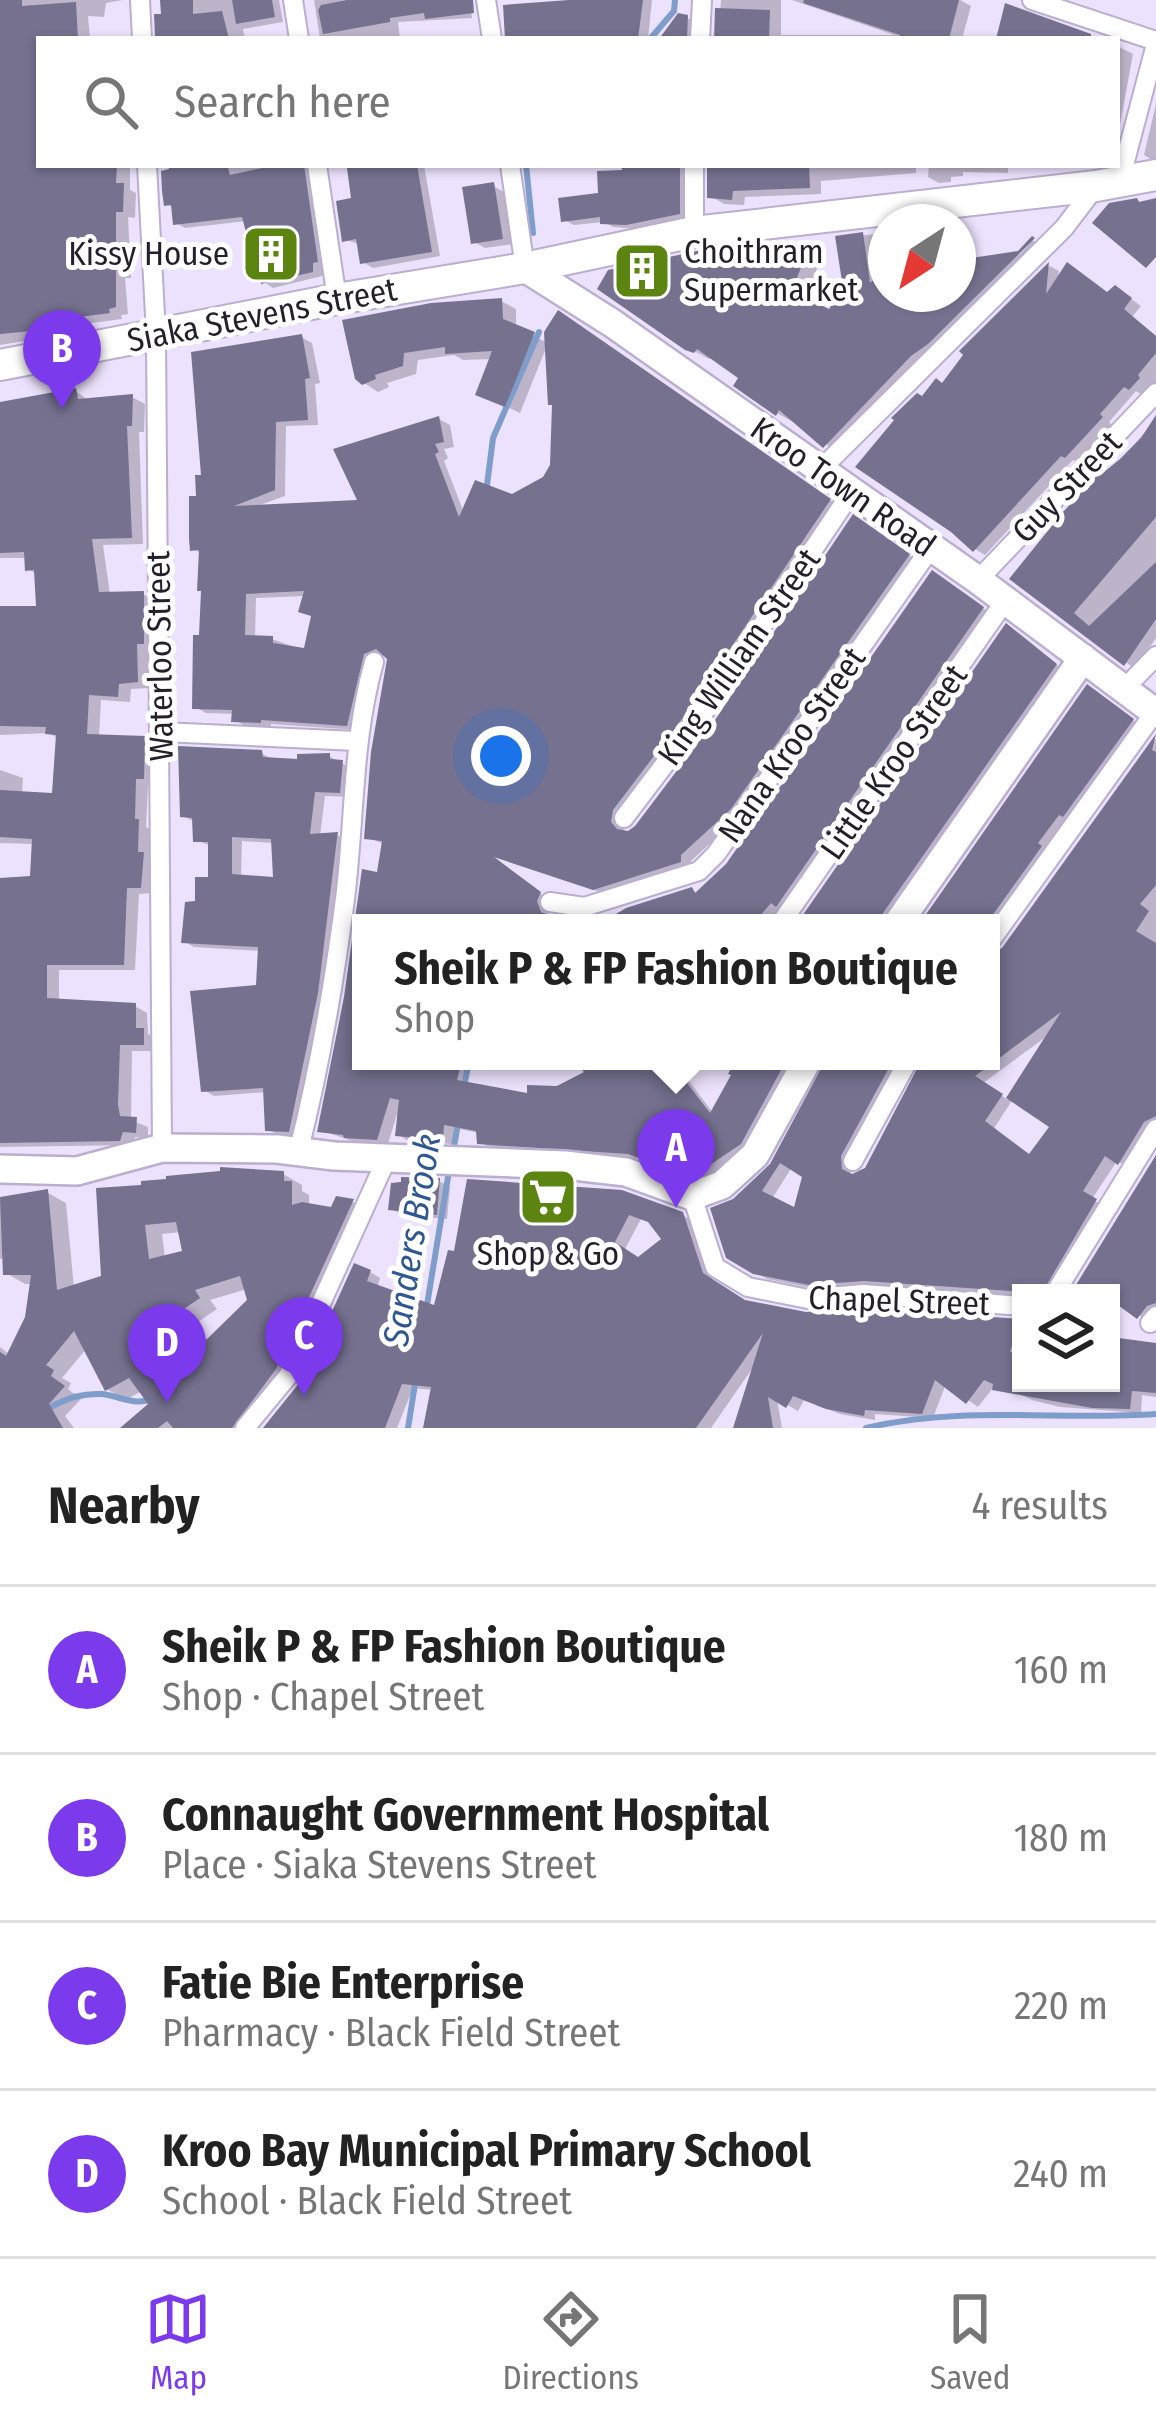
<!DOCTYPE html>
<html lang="en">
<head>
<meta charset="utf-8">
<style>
	:root { --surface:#fff; --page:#f6f6f6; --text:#222; --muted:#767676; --line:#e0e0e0; --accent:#7c3aed }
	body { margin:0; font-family:"Fira Sans Condensed",sans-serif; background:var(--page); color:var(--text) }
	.controls { position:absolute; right:36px; bottom:36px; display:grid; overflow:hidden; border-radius:0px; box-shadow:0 3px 9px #0004 }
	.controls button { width:108px; height:108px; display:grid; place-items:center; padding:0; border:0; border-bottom:3px solid var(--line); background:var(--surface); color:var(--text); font:60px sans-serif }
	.compass { position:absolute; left:868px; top:204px; width:108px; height:108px; border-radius:50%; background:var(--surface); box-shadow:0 3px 9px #0004; rotate:216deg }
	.you { position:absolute; left:501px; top:756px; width:42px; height:42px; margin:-30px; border:9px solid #fff; border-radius:50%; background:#1a73e8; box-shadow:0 0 0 18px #1a73e833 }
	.badge { display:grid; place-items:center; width:78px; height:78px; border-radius:50%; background:var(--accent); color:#fff; font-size:39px; font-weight:700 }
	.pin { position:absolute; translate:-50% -99px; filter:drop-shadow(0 3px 6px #0008) }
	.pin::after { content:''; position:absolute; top:63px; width:42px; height:36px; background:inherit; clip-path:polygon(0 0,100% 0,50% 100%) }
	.popup { position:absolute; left:352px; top:914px; width:648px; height:156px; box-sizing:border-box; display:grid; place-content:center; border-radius:0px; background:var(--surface); filter:drop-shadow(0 3px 9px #0005); font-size:39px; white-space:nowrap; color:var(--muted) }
	.popup b { font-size:45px; color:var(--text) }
	.popup::after { content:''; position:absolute; left:50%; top:100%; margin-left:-24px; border:24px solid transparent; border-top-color:var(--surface) }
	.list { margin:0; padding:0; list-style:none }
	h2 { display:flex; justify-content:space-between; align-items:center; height:156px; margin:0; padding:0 48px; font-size:51px }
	h2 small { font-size:39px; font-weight:400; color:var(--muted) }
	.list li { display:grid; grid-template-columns:78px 1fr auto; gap:36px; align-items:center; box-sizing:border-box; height:168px; padding:0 48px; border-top:3px solid var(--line) }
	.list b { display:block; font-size:45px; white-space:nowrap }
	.list p { margin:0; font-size:39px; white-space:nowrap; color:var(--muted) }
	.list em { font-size:39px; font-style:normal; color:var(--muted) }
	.icon { flex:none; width:66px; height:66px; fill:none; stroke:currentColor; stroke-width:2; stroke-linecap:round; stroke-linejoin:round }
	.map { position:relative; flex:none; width:1156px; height:1428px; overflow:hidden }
	.search { position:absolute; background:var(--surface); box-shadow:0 3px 9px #0004; left:36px; right:36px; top:36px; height:132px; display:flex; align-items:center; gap:30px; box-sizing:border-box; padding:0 42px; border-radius:0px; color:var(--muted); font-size:45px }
	.sheet { height:828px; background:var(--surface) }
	nav { display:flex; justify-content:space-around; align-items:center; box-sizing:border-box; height:168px; border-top:3px solid var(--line); background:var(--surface); font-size:33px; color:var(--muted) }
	nav a { display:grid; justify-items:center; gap:6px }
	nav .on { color:var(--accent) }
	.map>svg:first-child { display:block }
</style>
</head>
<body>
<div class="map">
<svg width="1156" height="1428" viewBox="0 0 1156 1428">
	<rect width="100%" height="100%" fill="#ede2fd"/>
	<!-- shadow -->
	<g fill="#0003" fill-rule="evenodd">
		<path d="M0,0H123L106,3L104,17L88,16L90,39H39V165H130V190L136,193L135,218L128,217L131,278H125L128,314L121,315L122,319L54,328L55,336L0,345Z"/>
		<path d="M163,0H279L283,22L243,29L245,39H158Z"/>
		<path d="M314,0H470L472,18L398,22L400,39H320Z"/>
		<path d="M576,0H652L648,39H509Z"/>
		<path d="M721,0H781V35H894L792,0H960L971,6L962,39H718Z"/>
		<path d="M687,18L696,23V39H663Z"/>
		<path d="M1117,46L1133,54L1119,130H1117Z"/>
		<path d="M1156,104V161H1154L1144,155Z"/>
		<path d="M169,165H314L326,266L322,267V276L273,288L264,282L257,237L250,234L247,221L185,228L176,223L174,208L167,204Z"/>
		<path d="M339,165H424L440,256L373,268L363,262L360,244L345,240L354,201L350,166Z"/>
		<path d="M624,165H692L689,218L637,229L613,227L604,222L574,225L564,220L626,173Z"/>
		<path d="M713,165H916V173L821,181V194L745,197L744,205L724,204L712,197Z"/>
		<path d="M929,165H1008V173L963,172V176L951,177V182L939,183L928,177Z"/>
		<path d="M493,186L504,192L513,244L485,248L474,242Z"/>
		<path d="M886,233V294H958V245L969,261L1020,254L1032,240L1046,248L839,454L793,418L791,421L777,413L742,377L712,356L709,359L687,347L807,252L820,260L805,301L830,313L846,288L838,238Z"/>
		<path d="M1050,266L1059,271L1057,282L1108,295H1126L1141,306L1132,317L1156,336V382L1141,394L1136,391L1109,422L1112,425L1077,462L1073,460L985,555L975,549L922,399L943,386L967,355L963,351Z"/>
		<path d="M501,301L516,309V328L548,343L569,320L840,507L623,816L624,833L637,829L864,524L919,562L741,815L691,861V868L606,894L494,857L550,901L546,909L551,918L576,923H361V1061H471L467,1085L530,1097L588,1073L578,1061H694L696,1065L683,1073L713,1113L739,1061H800L751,1149L705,1181L642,1159L491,1148L480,1142L479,1133L455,1128L453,1144L409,1141L398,1135L397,1114L388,1144L358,1143L320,1130L347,998L364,873L379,876L384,844L367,837L390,658L385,655L374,659L358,730L271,724V727L245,726L235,720V714L206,713L195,707L202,638V554L193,549L205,478L301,337L312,343L320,383L315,384L318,425L286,426L285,496L257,506L362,502L439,419L450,425L454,447L444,449L448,458L444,461L464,513L513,498L545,479L553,466L555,406L548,343L520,413L479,394L492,359L463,360L454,355L418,360L416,374L387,383L389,387L378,392L364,383L354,370ZM305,596L314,617L306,651L272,639H255L256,598Z"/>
		<path d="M76,391L89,401L132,397L145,404L144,432H139L143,544L103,545L110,594H143L156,601V649H149L150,688L131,689L130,702L101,700L99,737L144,739L156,746V784L148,785L146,827L151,830L150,859L155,862L153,893L139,894L135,970H59V1002L135,1006L147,1013L148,1034L156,1038V1051H132L131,1120L148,1127V1138L135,1137V1145L0,1147V881L33,879L34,844L0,843V770L23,778L22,794L54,796L59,739L49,733L0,735V609H40L37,574L27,569V558H0V404Z"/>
		<path d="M1156,420V638L1135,669L1014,578Z"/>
		<path d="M943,580L993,615L782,923H607L692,890L698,894L728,866Z"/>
		<path d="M1007,627L1066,672L892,923H801Z"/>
		<path d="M1098,694L1142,727L991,937V923H924Z"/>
		<path d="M1156,739V1126L1130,1169L1117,1161L1092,1199L1106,1208L1053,1293L1021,1296L877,1285L822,1290L767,1279L729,1256L736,1201L773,1166L826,1061H906L851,1161V1176L867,1169L924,1061H991V954L999,955ZM1050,1034L1008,1100L983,1083ZM1013,1099L1053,1126L1033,1157L993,1130ZM792,1167L806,1176L796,1211L772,1199Z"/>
		<path d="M261,753L272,759L300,763L329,756L352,769L350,797L325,796L320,836L337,835L347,841L299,1136L278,1135L268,1129L267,1092L214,1096L204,1090L259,988L261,951L194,947L184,941L211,880V846L196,840L193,821L183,816ZM242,841L274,843L276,880L241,877Z"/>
		<path d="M1156,1160V1315L1150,1322L1111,1298V1293H1074Z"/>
		<path d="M283,1174L302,1185V1191L309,1195V1206L332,1211L353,1202L370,1212L294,1379L244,1428H124L153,1404L142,1391L125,1400L107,1389L87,1348L62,1378L71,1383L68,1389L81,1399L65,1416L74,1428H0V1347L10,1355L28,1318L33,1284H25L6,1273V1258L0,1259V1200L31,1199L48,1193L66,1203L74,1288L105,1278L99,1191ZM181,1232L185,1253L165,1258L162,1234ZM247,1289L250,1301L209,1342L195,1324L217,1309L210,1300Z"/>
		<path d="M439,1181L450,1187L447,1219L402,1215L391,1208Z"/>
		<path d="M470,1182L682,1215L693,1221L713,1282L746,1303L806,1315L863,1311L1021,1322V1383H1111V1340L1156,1346V1397L1142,1395L1141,1413L1060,1407L1032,1400L997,1383L978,1407L946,1384L933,1418L875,1414V1420L840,1414L804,1400L798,1411L777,1399L782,1428H742L754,1366L711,1428H427L433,1390L413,1388L397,1428H266L301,1386L370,1272L380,1278L377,1288L436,1309L456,1254ZM641,1219L652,1223L665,1240L639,1260L624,1251Z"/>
	</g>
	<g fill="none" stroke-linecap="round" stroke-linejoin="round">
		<!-- stream -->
		<g stroke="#7f9dca" stroke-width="6">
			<path d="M650,39L674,11L675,0"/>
			<path d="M526,165L533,233"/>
			<path d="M486,493L493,438L539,332"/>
			<path d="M464,1087L469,1061"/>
			<path d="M453,1152L458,1124"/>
			<path d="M427,1305L449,1171"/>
			<path d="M51,1407C68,1398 82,1393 102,1394C120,1396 136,1407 153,1398"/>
			<path d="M408,1428L416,1378"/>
			<path d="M866,1428C962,1405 1059,1421 1156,1414"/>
		</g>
	</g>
	<!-- building -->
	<g fill="#75718f" fill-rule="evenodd">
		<path d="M0,0H22V6L76,2L78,39H39V165H117L116,183H124L123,212H116V307L109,309L110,313L42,322L43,330L0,334Z"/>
		<path d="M160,0H193V14L222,11L229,39H155L154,14H161Z"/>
		<path d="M232,0H272L275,17L236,24Z"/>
		<path d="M347,0H473L474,13L425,19L424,13L390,18V22L323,34L318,10L321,5Z"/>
		<path d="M569,0H643L638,39H505L503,5Z"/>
		<path d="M804,0H959L949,39H899L900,35L803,3Z"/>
		<path d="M1005,3L1091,34V39H996Z"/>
		<path d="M715,8L770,10L769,39H714Z"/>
		<path d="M678,13L688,15L687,39H659Z"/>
		<path d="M169,165H227L230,175L276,165H304L318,262L313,263V272L261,284L253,235L247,236L242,217L173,225L171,205L164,206L162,191L161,171L169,169Z"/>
		<path d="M368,165H417L432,252L360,264L356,239L342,242L336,201L351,198L347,168Z"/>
		<path d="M621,165H680V214L626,225L600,224V217L561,222L558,198L598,193L597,171L622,170Z"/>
		<path d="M707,165H809L810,188L733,191L732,200L707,198Z"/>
		<path d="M494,182L503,239L471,244L462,187Z"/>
		<path d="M1137,198L1139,202L1156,198V257L1146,268L1092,223L1109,203Z"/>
		<path d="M863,232L870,283L886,269V294H958V260L1018,251L1032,236L1035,238L928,344L911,356L823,448L779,410L776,416L733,386L738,378L697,349L694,353L685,350L597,289L608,270L697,251L787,241L808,249L792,291L829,309L843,288L835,236Z"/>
		<path d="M1049,262L1046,294L1067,262L1107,292L1115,285L1132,298L1124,309L1156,336V353L1138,375L1140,378L1129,390L1124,387L1100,414L1103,417L1065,458L1061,456L973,552L951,532L855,467L894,420L891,418L917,393L922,396L936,378L942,383L963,355L959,351Z"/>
		<path d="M502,298L503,319L535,332L505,407L475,395L492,351L445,354V347L404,353L403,366L375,375L376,379L362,385L355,379L342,320L431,303Z"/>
		<path d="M558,310L831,499L691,707L613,810L611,822L617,829L628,831L635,826L713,723L853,514L910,554L731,809L681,855V862L593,890L494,857L541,892L537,901L541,912L568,923H361V1061H462L457,1080L527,1093V1085L557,1086L584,1072L574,1061H670L710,1113L731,1075L728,1074L735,1061H786L741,1144L692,1177L628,1154L477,1144L476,1131L444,1125L443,1140L395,1136L399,1100L390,1098L377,1140L344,1138L343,1135L317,1132L344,997L362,869L377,872L382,841L364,839L371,752L387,659L376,649L364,654L347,726L261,720V723L231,722L232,710L192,709L193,635H199L201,591H197L199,550L190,551L189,539V496H196L195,475H201L191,352L302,334L310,378L305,379L308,420L276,422L275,490L234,506L357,500L333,449L439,416L444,442L435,444L439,452L435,454L459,517L475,480L512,494L543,477L550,465L552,405H548L544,332ZM304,591L298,612L311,616L304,648L273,643V636L245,635L246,594Z"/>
		<path d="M76,388L78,399L133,394L132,426H127L132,538L92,539L99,592L144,591V644H137L138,682L119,684L118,697L89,695L87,734L145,736L144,779H136L135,819H139L138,852H144L141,888H127L124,965H47V998L136,1003V1028H144V1045H120L118,1105L120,1116L137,1117L136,1133L123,1132L120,1141L0,1143V878L30,876L32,839L0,837V790L52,793L56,735L45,734L46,727L0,726V606H36L34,570L25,571L24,552L0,553V402Z"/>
		<path d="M1156,415V517L1074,613L1089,626L1156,562V619L1124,666L1009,579L1063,512L1102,470L1104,472L1120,459L1141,438Z"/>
		<path d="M932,570L984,607L776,907L771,903L754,923H601L626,908L692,887L695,893L726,864Z"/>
		<path d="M1006,623L1057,664L883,913L880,923L798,922Z"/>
		<path d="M1087,684L1134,719L1063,817L1059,815L1038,843L1042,846L987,923H920Z"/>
		<path d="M1156,734L1152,750L1156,752V885L1140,904L1149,911L1136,931L1156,943V1116L1144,1122L1118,1165L1105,1156L1083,1191L1097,1199L1042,1293L864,1281L809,1285L753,1274L726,1258L710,1208L733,1199L770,1164L825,1061H882L890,1066L841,1156L842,1169L852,1174L865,1168L921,1061H991V970L997,965L991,953L1002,948ZM1061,1012L1006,1098L1049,1127L1029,1154L985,1121L1003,1094L975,1076ZM780,1163L802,1177L794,1207L762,1191Z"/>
		<path d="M178,746L262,750L263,757L297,759V754L330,753V759L343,760L340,793L315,792L310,834L338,832L337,838L318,993L289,1132L265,1131L263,1088L201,1092L190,991L256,985L258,947L181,943L185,902L195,901V877H208V842H193L192,818L180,817ZM232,837L271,839L273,877L232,874Z"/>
		<path d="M1156,1155V1303L1147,1306L1137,1319L1111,1300V1293H1071Z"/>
		<path d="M220,1167L284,1171V1181H292V1205L302,1202L331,1207L336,1196L354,1199L276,1369L232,1428H173L167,1421L158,1428H120L148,1404L129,1378L105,1391L74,1331L46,1365L54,1370L51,1376L65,1386L49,1404L63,1428H0V1352L6,1356L25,1317L31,1275H3L0,1197L48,1189L57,1290L101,1276L96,1188L141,1185V1181L166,1179V1176L220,1171ZM176,1222L182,1251L149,1259L145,1225ZM240,1276L247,1300L203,1343L178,1313L200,1298L195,1290Z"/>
		<path d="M401,1177L440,1178L437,1215L388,1210L391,1183L401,1182Z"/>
		<path d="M467,1179L622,1190L683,1212L703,1273L745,1300L806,1312L863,1308L1021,1319L1010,1352L1021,1353V1383H1111V1337L1156,1343V1393L1132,1391L1130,1409L1092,1408L992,1390L993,1384L984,1380L966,1404L935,1380L922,1414L865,1410L864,1416L826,1409L793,1396L786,1408L768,1397L773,1428H733L763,1333L696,1428H423L431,1387L402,1384L385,1428H263L300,1382L354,1263L371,1270L367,1281L434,1305L448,1250L454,1251ZM629,1215L648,1222L661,1239L638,1257L615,1242Z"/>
	</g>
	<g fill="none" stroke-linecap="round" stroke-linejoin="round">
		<defs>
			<g id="street">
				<path d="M140,0L142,39"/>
				<path d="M293,0L299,39"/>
				<path d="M486,0L492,39"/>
				<path d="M1032,0L1156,41"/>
				<path d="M700,39L702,0"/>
				<path d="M147,165L156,334L162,1148"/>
				<path d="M317,165L337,299"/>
				<path d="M510,165L525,268"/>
				<path d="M694,165V232"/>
				<path d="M1120,180L1156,44"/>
				<path d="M820,470L1064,228L1096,186"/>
				<path d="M978,580L1156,393"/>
				<path d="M1125,688L1156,656"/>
				<path d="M162,732L356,741"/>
				<path d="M624,818L702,715L851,493"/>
				<path d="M550,902L584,907L699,871L716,854L930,549"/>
				<path d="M781,923L1005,601"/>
				<path d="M991,940L1155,712"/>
				<path d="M298,1153C319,1071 334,984 345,899C355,819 352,740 374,662"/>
				<path d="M853,1161L908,1061"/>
				<path d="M692,1196L715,1267L748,1287L808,1299L863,1294L1021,1306"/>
				<path d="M1055,1293L1156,1129"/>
				<path d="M1150,1323L1156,1316"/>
				<path d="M245,1428L288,1376L387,1158"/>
			</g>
			<g id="secondary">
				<path d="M525,268L612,323L978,580L1156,713"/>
				<path d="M898,923L1083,658"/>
				<path d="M0,1169L77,1171L162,1148L277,1149L334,1156L565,1165L626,1172L692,1196L722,1185L755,1155L807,1061"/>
			</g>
			<path id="primary" d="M0,365L337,299L525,268L694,232L1096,186L1156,175"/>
		</defs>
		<!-- street casing -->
		<use href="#street" stroke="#bbaece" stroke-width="22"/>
		<!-- secondary casing -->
		<use href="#secondary" stroke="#bbaece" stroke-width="32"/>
		<!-- primary casing -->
		<use href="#primary" stroke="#bbaece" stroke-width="34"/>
		<!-- street -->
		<use href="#street" stroke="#fff" stroke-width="18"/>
		<!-- secondary -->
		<use href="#secondary" stroke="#fff" stroke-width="27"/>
		<!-- primary -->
		<use href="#primary" stroke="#fff" stroke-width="30"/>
	</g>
	<!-- icons -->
	<defs>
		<symbol id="building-square" viewBox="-11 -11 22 22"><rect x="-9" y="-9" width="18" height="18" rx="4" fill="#5b8510" stroke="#fff"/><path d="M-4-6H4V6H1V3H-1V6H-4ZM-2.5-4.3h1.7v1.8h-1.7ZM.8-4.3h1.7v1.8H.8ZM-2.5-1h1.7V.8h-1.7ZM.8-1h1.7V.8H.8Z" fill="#fff"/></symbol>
		<symbol id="supermarket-square" viewBox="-11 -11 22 22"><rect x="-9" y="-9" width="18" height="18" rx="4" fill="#5b8510" stroke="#fff"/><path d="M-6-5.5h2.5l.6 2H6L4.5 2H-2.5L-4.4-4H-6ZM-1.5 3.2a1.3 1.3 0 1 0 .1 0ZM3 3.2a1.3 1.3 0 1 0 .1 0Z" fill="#fff"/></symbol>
	</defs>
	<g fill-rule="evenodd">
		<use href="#building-square" x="238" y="221" width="66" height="66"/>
		<use href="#building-square" x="609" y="238" width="66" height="66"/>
		<use href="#supermarket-square" x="515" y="1164" width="66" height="66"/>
	</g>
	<g text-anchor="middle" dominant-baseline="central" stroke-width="10" stroke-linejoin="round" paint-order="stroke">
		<!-- poi labels -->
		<g font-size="33" fill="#241f2b" stroke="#fff" text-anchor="start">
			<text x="684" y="252">Choithram<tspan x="684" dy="38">Supermarket</tspan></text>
			<text x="229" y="254" text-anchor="end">Kissy House</text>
			<text x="548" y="1254" text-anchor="middle">Shop &amp; Go</text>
		</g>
		<!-- street labels -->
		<g font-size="33" fill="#241f2b" stroke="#fff">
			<text transform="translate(262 315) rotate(-11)">Siaka Stevens Street</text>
			<text transform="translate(843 487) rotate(35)">Kroo Town Road</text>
			<text transform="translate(1067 487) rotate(-46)">Guy Street</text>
			<text transform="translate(160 656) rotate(-91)">Waterloo Street</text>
			<text transform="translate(739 657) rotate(-55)">King William Street</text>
			<text transform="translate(792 745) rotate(-55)">Nana Kroo Street</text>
			<text transform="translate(894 762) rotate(-55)">Little Kroo Street</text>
			<text transform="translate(899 1301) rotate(2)">Chapel Street</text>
		</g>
		<!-- water labels -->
		<g font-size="36" font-style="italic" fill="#315791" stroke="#fff">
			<text transform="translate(412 1240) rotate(-81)">Sanders Brook</text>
		</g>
	</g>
</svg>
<div class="controls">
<button><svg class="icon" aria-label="layers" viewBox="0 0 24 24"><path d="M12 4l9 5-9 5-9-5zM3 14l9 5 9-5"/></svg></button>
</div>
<svg class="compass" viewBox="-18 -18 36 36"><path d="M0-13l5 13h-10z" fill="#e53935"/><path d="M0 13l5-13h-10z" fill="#767676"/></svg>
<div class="you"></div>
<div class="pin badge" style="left:676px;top:1208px">A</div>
<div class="popup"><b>Sheik P &amp; FP Fashion Boutique</b>Shop</div>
<div class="pin badge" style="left:62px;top:409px">B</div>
<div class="pin badge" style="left:304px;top:1396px">C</div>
<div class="pin badge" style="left:167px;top:1403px">D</div>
<div class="search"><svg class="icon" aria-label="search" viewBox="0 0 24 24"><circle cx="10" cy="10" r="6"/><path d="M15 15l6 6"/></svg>Search here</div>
</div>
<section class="sheet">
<h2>Nearby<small>4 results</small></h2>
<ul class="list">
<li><span class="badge">A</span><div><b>Sheik P &amp; FP Fashion Boutique</b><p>Shop · Chapel Street</p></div><em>160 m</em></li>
<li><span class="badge">B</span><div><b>Connaught Government Hospital</b><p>Place · Siaka Stevens Street</p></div><em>180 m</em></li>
<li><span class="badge">C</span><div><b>Fatie Bie Enterprise</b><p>Pharmacy · Black Field Street</p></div><em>220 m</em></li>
<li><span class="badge">D</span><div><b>Kroo Bay Municipal Primary School</b><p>School · Black Field Street</p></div><em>240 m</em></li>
</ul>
</section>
<nav>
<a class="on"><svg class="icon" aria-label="map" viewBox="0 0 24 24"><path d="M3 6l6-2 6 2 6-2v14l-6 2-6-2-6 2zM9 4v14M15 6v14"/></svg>Map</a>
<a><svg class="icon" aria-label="directions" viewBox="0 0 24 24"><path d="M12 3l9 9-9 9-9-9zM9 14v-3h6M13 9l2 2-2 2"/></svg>Directions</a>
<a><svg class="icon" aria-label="saved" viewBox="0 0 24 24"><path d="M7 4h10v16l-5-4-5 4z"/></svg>Saved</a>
</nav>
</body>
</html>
